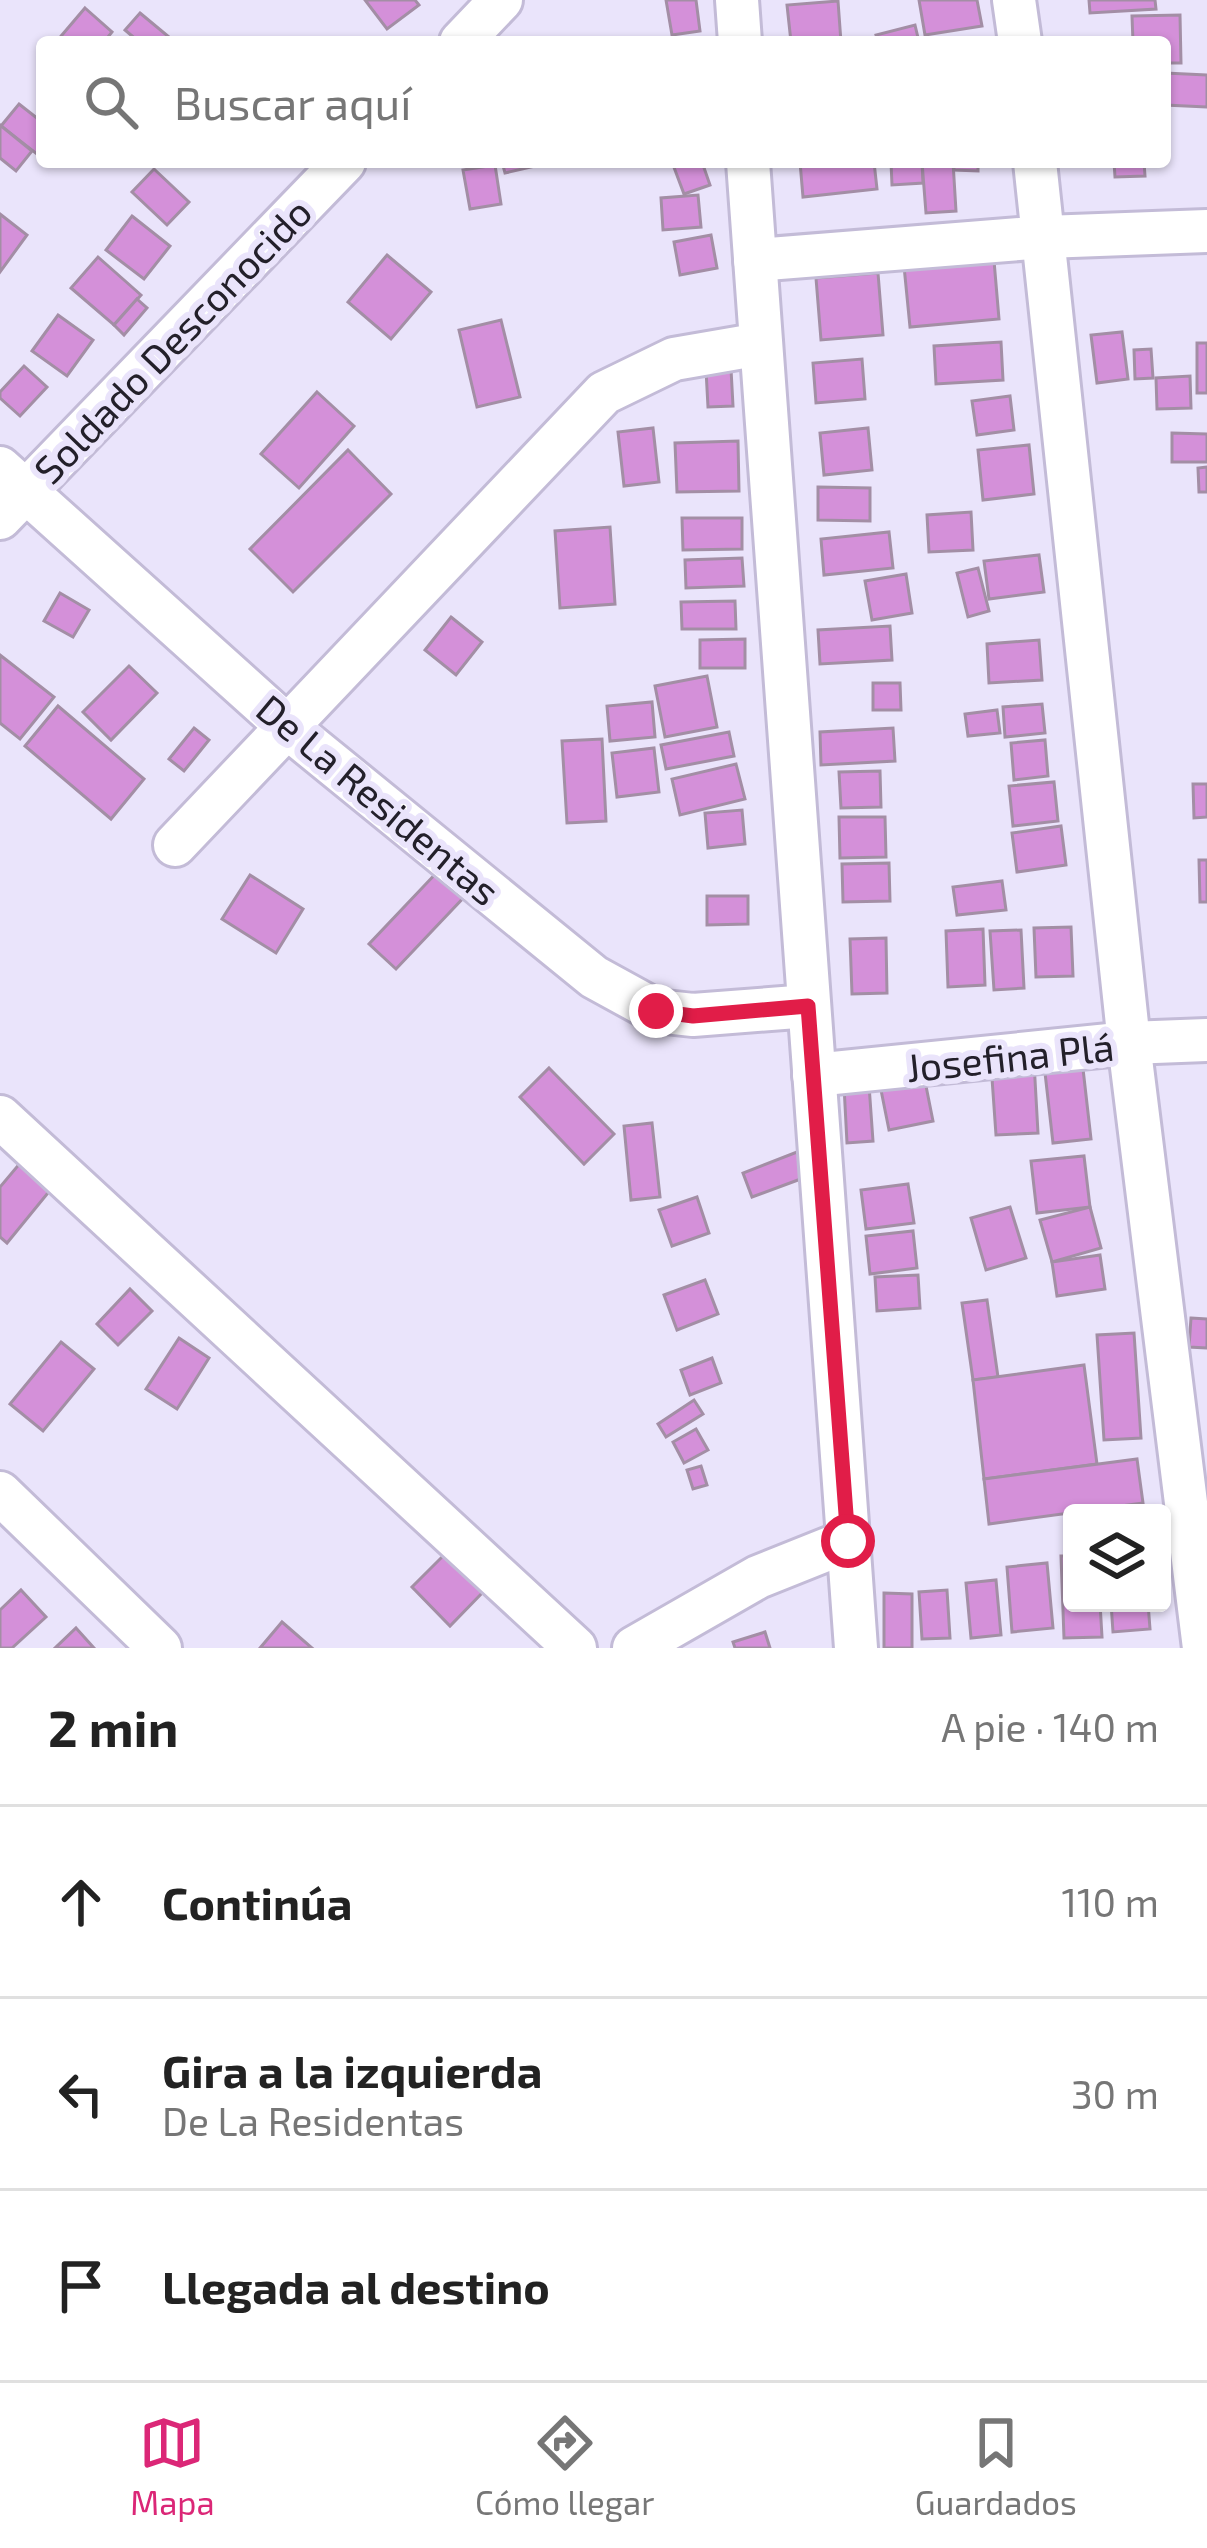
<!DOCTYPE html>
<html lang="es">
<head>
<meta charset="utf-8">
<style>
	:root { --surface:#fff; --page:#f2f2f2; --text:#222; --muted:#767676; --line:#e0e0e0; --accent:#db2777 }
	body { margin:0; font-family:"Exo 2",sans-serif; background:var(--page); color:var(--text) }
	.controls { position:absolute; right:36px; bottom:36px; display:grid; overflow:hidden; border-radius:12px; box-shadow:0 3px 9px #0004 }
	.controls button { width:108px; height:108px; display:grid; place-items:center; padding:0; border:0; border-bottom:3px solid var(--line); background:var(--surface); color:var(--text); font:60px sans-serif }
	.stop { position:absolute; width:36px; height:36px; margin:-27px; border:9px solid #e11d48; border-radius:50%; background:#fff }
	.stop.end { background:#e11d48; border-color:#fff; box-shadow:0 3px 12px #0008 }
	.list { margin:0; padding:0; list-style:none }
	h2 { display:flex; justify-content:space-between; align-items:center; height:156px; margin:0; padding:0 48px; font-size:51px }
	h2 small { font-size:39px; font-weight:400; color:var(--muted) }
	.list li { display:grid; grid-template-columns:78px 1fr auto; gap:36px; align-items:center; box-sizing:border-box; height:192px; padding:0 48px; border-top:3px solid var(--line) }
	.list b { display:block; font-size:45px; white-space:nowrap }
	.list p { margin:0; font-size:39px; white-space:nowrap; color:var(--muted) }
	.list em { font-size:39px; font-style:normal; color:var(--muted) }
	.icon { flex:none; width:66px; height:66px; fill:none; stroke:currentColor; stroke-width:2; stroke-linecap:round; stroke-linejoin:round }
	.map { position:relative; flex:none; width:1207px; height:1648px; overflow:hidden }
	.search { position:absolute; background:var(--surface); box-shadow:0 3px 9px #0004; left:36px; right:36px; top:36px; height:132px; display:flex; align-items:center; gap:30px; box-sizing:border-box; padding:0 42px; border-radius:12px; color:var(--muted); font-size:45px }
	.sheet { height:732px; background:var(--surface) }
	nav { display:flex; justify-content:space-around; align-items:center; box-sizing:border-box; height:168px; border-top:3px solid var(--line); background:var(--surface); font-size:33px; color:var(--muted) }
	nav a { display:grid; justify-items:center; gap:6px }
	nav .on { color:var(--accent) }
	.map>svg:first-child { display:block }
</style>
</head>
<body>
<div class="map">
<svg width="1207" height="1648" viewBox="0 0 1207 1648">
	<rect width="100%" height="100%" fill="#eae4fb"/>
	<!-- building -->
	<g fill="#d490d9" stroke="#a38ea5" stroke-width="3">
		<path d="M365,0H415L419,5L387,29Z"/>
		<path d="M666,0H696L700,31L672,35Z"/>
		<path d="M919,0H977L982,26L925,35Z"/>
		<path d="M1089,0H1155L1156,9L1090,13Z"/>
		<path d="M838,1L841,42H791L787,5Z"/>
		<path d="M85,8L112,32L104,42H56Z"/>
		<path d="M140,13L175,42H139L125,30Z"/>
		<path d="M1180,15L1181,63H1165V42H1133L1132,16Z"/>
		<path d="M915,25L919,42H878L876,35Z"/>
		<path d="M1165,73L1207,75V107L1165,105Z"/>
		<path d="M19,104L42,122V158L1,126Z"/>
		<path d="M0,125L32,151L16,171L0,158Z"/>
		<path d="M502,162H539L540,165L505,173Z"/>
		<path d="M672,162H702L710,185L684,194Z"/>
		<path d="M800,162H874L877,189L803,197Z"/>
		<path d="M891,162H922L923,183L892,185Z"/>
		<path d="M922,162H953L956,211L926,213Z"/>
		<path d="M954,162H978V171L954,170Z"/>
		<path d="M1114,162H1144L1145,176L1115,177Z"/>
		<path d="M495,165L501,204L470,209L463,170Z"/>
		<path d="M154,169L189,202L167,225L132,192Z"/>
		<path d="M698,195L701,227L663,230L661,198Z"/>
		<path d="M0,214L27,235L0,272Z"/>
		<path d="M132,216L170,246L144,279L106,250Z"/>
		<path d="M711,235L717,268L680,275L674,242Z"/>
		<path d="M993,249L999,319L910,327L903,256Z"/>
		<path d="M387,255L431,292L391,339L348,302Z"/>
		<path d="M98,257L141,295L114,325L71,288Z"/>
		<path d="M878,273L883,335L821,340L816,278Z"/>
		<path d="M137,299L147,308L124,335L114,325Z"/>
		<path d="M58,315L93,340L67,376L32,351Z"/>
		<path d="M501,320L520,397L477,407L459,330Z"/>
		<path d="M1122,332L1128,379L1097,383L1091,335Z"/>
		<path d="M1001,342L1003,380L936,384L934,346Z"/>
		<rect x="1197" y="343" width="10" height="50"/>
		<path d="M1151,349L1153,378L1135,379L1134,350Z"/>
		<path d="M862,359L865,399L816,403L813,363Z"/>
		<path d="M24,366L47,387L20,416L0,398V392Z"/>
		<path d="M731,369L733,406L708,407L706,370Z"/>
		<path d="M1190,376L1191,408L1157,409L1156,378Z"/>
		<path d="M317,392L354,426L299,488L261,454Z"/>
		<path d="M1010,396L1014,430L977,435L972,401Z"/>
		<path d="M653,428L659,482L624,486L618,432Z"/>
		<path d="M868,428L872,470L824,475L820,433Z"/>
		<path d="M1172,433L1207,434V462H1172Z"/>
		<path d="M738,441L739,491L677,492L675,443Z"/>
		<path d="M1029,445L1034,494L983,500L978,450Z"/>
		<path d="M348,450L391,494L293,592L250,549Z"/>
		<path d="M1207,467V492H1199L1198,468Z"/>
		<path d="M818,487L870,488V521L818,520Z"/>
		<path d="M971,512L973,550L929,552L927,515Z"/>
		<path d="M682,518H742V549L683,550Z"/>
		<path d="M610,527L615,604L560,608L555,531Z"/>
		<path d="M889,532L893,568L824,575L821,539Z"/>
		<path d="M1039,555L1044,592L989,599L984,561Z"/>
		<path d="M742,558L744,586L686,588L685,560Z"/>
		<path d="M978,568L989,611L968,617L957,573Z"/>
		<path d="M906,574L912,613L872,620L865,581Z"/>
		<path d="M60,593L89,610L73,637L44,621Z"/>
		<path d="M735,601L736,629H682L681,602Z"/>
		<path d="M451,617L482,642L456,675L425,650Z"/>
		<path d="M890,626L892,660L820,664L818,630Z"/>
		<path d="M745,639V668H700V640Z"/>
		<path d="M1039,640L1042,680L989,683L987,644Z"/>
		<path d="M0,655L54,697L20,739L0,723Z"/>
		<path d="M129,666L157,693L111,740L83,712Z"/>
		<path d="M707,676L717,727L665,737L655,686Z"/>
		<path d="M873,683H900L901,710H873Z"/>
		<path d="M652,702L655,737L610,741L607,706Z"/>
		<path d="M1042,704L1045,733L1005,737L1003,707Z"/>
		<path d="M58,706L144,779L111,819L25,746Z"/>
		<path d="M997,710L1000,733L968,736L965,714Z"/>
		<path d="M194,728L209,740L184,771L169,759Z"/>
		<path d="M893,728L895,761L821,765L820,732Z"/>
		<path d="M729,732L734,756L666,769L661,745Z"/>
		<path d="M602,739L606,821L567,823L562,741Z"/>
		<path d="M1045,740L1048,776L1014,780L1011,743Z"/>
		<path d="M654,748L659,792L617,797L612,753Z"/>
		<path d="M736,764L745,799L680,815L672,779Z"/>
		<path d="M880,771L881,807L841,808L839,772Z"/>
		<path d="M1054,782L1058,821L1013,826L1009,786Z"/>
		<path d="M1193,784H1207V817L1194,818Z"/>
		<path d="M742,810L745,844L708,848L705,813Z"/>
		<path d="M839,817H885L886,857L840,858Z"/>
		<path d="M1061,826L1066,865L1017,872L1012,833Z"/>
		<path d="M1199,860H1207V902H1200Z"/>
		<path d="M889,863L890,901L843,902L842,864Z"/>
		<path d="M441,868L468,893L396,969L369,944Z"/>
		<path d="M250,875L303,909L276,953L222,919Z"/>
		<path d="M1002,881L1006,910L957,915L953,887Z"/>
		<path d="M707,896H748V924L707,925Z"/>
		<path d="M1071,927L1073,976L1036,977L1034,928Z"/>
		<path d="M983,929L985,985L948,987L946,931Z"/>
		<path d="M1021,930L1024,988L994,990L990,931Z"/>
		<path d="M886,938L887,993L852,994L850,939Z"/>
		<path d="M1082,1060L1091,1139L1053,1143L1044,1064Z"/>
		<path d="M1034,1062L1038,1133L996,1135L991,1064Z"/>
		<path d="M549,1068L614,1134L584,1164L520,1097Z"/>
		<path d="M924,1076L933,1121L889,1130L880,1085Z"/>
		<path d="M869,1085L873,1141L847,1143L844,1086Z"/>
		<path d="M652,1123L660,1197L631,1200L624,1126Z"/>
		<path d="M797,1152L806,1177L752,1197L743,1173Z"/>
		<path d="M1084,1156L1090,1207L1037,1213L1031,1161Z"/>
		<path d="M21,1162L52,1188L7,1243L0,1237V1187Z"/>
		<path d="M908,1184L914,1223L866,1229L861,1190Z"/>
		<path d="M697,1197L709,1233L672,1246L659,1210Z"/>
		<path d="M1010,1207L1026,1258L986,1270L971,1218Z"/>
		<path d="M1090,1207L1101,1248L1052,1262L1040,1220Z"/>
		<path d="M913,1231L917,1268L870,1274L866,1236Z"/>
		<path d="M1100,1255L1105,1289L1057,1296L1052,1262Z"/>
		<path d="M918,1275L920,1308L877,1311L875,1277Z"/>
		<path d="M705,1280L718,1314L677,1330L664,1295Z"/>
		<path d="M130,1289L152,1311L118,1345L97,1324Z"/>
		<path d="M987,1300L998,1377L973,1380L962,1303Z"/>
		<path d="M1191,1318L1207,1319V1348L1189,1347Z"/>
		<path d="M1134,1333L1141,1438L1104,1440L1097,1335Z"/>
		<path d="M179,1338L209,1358L177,1409L146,1389Z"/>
		<path d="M61,1342L94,1369L43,1431L10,1404Z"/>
		<path d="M712,1358L721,1383L690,1395L681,1370Z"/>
		<path d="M1084,1365L1097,1464L984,1479L973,1380Z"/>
		<path d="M694,1400L703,1414L666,1437L658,1424Z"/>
		<path d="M696,1429L708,1450L684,1463L673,1442Z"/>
		<path d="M1137,1459L1143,1503L989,1524L984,1479Z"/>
		<path d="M701,1466L707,1485L693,1489L687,1470Z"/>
		<path d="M446,1553L484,1591L450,1626L412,1587Z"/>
		<path d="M1061,1556H1072V1603H1100L1102,1637L1064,1638Z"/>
		<path d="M1047,1563L1053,1628L1012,1632L1007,1567Z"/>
		<path d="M996,1580L1001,1635L971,1638L966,1583Z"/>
		<path d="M21,1590L46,1617L12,1648H0V1610Z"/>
		<path d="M947,1590L950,1638L922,1639L919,1592Z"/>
		<path d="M884,1593L912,1594V1648H884Z"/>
		<path d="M1111,1603H1148L1150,1629L1113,1632Z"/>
		<path d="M282,1622L312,1648H260Z"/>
		<path d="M76,1628L94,1648H55Z"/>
		<path d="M765,1632L770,1648H735L733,1642Z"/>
	</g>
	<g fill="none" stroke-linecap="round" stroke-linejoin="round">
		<defs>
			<g id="minor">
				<path d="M737,0L740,42"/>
				<path d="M1014,0L1020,42"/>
				<path d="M461,42L501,0"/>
				<path d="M748,162L856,1648"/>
				<path d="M1035,162L1129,1043L1204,1648"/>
				<path d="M755,260L1045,237L1207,231"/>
				<path d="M0,468L298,736L594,977L656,1011L693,1015L809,1006"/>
				<path d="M0,518L344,162"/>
				<path d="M175,845L604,393L674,359L761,344"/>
				<path d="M814,1075L1129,1043L1207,1040"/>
				<path d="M0,1117L575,1648"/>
				<path d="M0,1493L160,1648"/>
				<path d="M634,1648L758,1577L848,1541"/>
			</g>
		</defs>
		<!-- minor casing -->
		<use href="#minor" stroke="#c3bbd7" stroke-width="48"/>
		<!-- minor -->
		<use href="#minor" stroke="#fff" stroke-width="42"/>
	</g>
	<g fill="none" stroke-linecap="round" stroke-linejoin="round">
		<!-- route -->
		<path stroke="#e11d48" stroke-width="15" d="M656,1011L693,1016L808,1006L848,1541"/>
	</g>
	<g text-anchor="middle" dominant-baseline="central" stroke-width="12" stroke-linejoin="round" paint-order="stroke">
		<!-- street labels -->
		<g font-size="39" fill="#23202a" stroke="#eae4fb">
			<text transform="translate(172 340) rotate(-46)">Soldado Desconocido</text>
			<text transform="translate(379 799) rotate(40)">De La Residentas</text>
			<text transform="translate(1010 1056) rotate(-6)">Josefina Plá</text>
		</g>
	</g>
</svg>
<div class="controls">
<button><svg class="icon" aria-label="layers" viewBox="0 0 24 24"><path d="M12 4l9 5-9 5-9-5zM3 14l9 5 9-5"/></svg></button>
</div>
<div class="stop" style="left:848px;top:1541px"></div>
<div class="stop end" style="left:656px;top:1011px"></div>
<div class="search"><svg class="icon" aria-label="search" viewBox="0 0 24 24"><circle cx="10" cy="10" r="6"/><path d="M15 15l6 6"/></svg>Buscar aquí</div>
</div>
<section class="sheet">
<h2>2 min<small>A pie · 140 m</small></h2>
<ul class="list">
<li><svg class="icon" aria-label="ahead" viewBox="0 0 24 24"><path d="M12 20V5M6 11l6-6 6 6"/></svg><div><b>Continúa</b></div><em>110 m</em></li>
<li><svg class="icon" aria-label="left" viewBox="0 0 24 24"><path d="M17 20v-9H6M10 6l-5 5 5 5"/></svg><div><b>Gira a la izquierda</b><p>De La Residentas</p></div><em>30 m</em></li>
<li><svg class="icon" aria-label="arrive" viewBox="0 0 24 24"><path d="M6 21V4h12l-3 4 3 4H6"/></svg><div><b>Llegada al destino</b></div></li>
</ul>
</section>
<nav>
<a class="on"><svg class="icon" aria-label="map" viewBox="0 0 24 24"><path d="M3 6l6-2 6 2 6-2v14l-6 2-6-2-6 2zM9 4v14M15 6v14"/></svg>Mapa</a>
<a><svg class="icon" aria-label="directions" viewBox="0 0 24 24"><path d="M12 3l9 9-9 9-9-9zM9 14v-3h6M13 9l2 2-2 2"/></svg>Cómo llegar</a>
<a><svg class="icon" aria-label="saved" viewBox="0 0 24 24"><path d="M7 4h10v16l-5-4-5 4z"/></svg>Guardados</a>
</nav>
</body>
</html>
